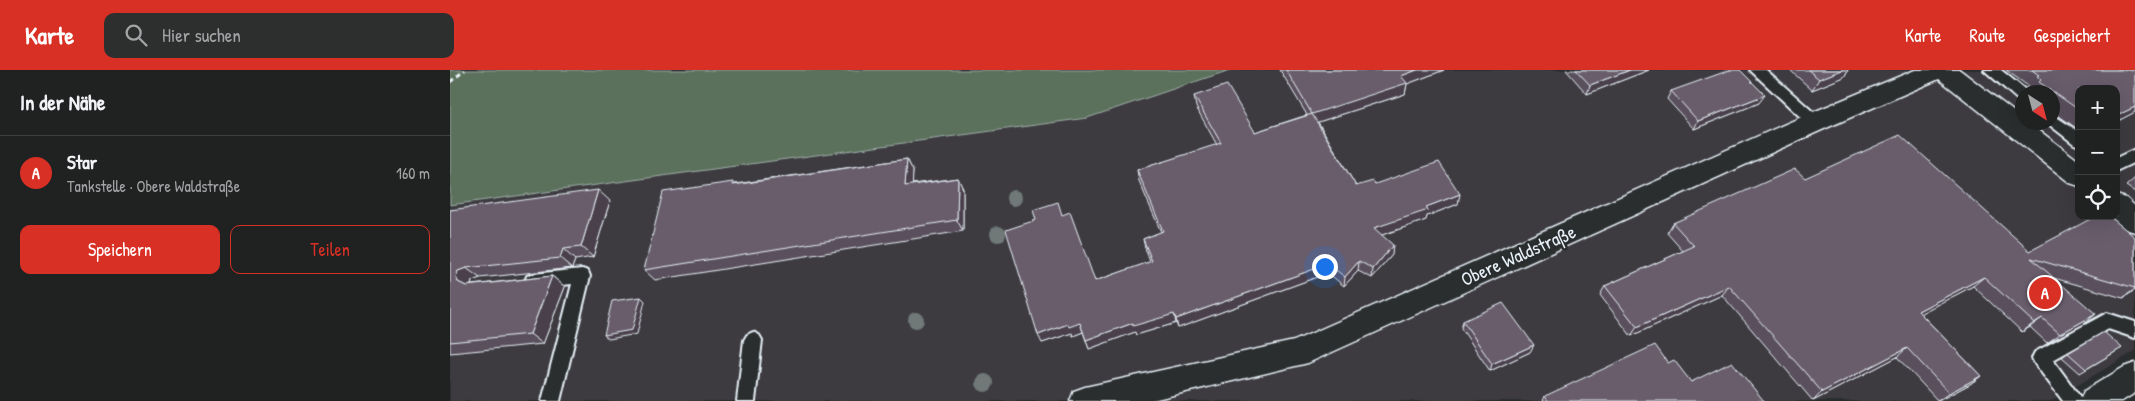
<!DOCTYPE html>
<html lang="de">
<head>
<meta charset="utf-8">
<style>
	:root { --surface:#202222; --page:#2d2f2f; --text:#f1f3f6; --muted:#a2a4a5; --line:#3d3f40; --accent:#d93025 }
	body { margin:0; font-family:"Patrick Hand",sans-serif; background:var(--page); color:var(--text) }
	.controls { position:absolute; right:15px; top:15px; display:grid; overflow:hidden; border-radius:10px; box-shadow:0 5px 20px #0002 }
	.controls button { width:45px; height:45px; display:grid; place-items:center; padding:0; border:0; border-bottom:1px solid var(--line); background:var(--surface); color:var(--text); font:25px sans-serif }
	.compass { position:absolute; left:1565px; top:15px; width:45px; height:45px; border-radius:50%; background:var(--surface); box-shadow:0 5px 20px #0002; rotate:144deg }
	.you { position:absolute; left:874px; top:196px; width:18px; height:18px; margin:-12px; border:4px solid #fff; border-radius:50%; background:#1a73e8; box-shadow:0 0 0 8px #1a73e833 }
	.badge { display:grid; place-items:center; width:32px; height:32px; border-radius:50%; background:var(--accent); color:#fff; font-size:16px; font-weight:700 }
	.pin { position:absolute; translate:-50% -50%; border:2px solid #fff; box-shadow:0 1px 5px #0006 }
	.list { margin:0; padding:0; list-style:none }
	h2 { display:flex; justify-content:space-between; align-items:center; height:65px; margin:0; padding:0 20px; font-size:21px }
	h2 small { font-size:16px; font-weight:400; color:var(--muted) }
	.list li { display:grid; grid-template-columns:32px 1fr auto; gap:15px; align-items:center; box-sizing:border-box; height:75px; padding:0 20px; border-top:1px solid var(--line) }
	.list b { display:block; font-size:19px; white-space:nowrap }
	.list p { margin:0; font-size:16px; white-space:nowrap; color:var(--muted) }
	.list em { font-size:16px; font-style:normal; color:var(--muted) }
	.actions { display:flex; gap:10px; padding:15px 20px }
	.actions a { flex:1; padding:11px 0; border:1px solid var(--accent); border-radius:10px; text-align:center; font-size:18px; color:var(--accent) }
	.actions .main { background:var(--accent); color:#fff }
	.icon { flex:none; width:28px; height:28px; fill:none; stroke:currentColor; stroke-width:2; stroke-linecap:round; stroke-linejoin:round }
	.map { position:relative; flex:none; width:1685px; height:331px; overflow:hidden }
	header { display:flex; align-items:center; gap:30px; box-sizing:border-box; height:70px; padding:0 25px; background:var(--accent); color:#fff }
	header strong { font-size:24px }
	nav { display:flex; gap:28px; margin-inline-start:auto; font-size:18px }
	.search { width:350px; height:45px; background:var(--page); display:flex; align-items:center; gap:12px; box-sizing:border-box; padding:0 18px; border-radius:10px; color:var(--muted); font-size:19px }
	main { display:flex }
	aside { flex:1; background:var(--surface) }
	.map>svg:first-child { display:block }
</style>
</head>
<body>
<header>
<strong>Karte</strong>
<div class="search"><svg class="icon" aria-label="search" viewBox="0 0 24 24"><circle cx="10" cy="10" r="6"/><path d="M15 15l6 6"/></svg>Hier suchen</div>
<nav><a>Karte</a><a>Route</a><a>Gespeichert</a></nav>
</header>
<main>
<aside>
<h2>In der Nähe<small></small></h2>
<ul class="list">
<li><span class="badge">A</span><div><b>Star</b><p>Tankstelle · Obere Waldstraße</p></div><em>160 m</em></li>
</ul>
<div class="actions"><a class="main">Speichern</a><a>Teilen</a></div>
</aside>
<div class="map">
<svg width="1685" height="331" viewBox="0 0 1685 331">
	<rect width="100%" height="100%" fill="#2a2d2e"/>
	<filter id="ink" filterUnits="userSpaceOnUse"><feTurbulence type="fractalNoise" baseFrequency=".02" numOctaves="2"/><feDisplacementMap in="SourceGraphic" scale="10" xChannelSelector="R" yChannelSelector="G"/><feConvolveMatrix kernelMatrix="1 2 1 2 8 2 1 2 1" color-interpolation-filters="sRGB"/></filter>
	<g filter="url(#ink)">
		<!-- built -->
		<path fill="#3d3b41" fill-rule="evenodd" d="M780,0H1685V281L1601,331H0V135L637,48ZM1629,19H1666V146H1629ZM1572,22H1602V52H1572Z"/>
		<!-- green -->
		<path fill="#5b715c" stroke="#a2b1aa" d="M0,0H780L637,48L0,135Z"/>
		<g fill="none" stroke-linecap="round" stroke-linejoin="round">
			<defs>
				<g id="lane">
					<path d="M1300,0H1316L1370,48L1372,52L1370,56L1365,58L1360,56Z"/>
					<path d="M1534,0H1551L1578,22H1572V30L1567,29Z"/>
					<path d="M1602,44L1629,62V76L1624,74L1597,53L1602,52Z"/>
					<path d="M1685,79V92L1666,101V88Z"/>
					<path d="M132,199L138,201L140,206L110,331H92L122,214L83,218L77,216L75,211L77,206L83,204Z"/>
					<path d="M1657,243L1685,252V268L1658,259L1603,290L1633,331H1613L1585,294L1582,288L1585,282Z"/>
					<path d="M303,262L309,265L312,270L305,331H287L294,270L297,265Z"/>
				</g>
				<g id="street">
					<path d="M1465,0H1510L1572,48V52H1578L1629,91V116L1620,113L1489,9L1374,59L858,293L698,331H620L624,321L635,317L844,271L1356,45Z"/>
					<path d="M1666,125L1676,128L1685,136V162L1675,159L1660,146H1666Z"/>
				</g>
				<path id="secondary" d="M1685,293V323L1672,331H1630L1634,321L1674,297Z"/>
			</defs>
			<!-- lane casing -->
			<use href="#lane" stroke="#e8f1f8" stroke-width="4"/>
			<!-- street casing -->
			<use href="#street" stroke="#e8f1f8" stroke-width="3"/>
			<!-- secondary casing -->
			<use href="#secondary" stroke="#e8f1f8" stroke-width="3"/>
			<!-- path -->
			<path stroke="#e8f1f8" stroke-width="3" stroke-dasharray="5 4" stroke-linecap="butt" d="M0,12L15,0"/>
			<!-- lane -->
			<use href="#lane" fill="#2a2d2e" fill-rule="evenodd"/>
			<!-- street -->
			<use href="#street" fill="#2a2d2e" fill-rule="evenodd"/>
			<!-- secondary -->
			<use href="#secondary" fill="#2a2d2e" fill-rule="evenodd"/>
		</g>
		<!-- trees -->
		<g fill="#707977">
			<circle cx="564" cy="128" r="8"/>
			<circle cx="548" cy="164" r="8"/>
			<circle cx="466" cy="250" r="8"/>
			<circle cx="535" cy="313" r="9"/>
		</g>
		<!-- wall -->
		<g fill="#5a505d" stroke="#e8f1f8">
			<path d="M830,0H994L957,14L955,24L868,52L906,116L925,114L1008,134L977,146L976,150L932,165L942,185L922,208L908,201L894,216L878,203L728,258L726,253L686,265L685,262L639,279L633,262L623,266L622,263L592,273L612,145L645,211L700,192L695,178L693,169L711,162L689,111L687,100L767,75L746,37L744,26L805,62L857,45Z"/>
			<path d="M1116,0H1199L1137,24Z"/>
			<path d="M1340,0H1398L1394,7L1362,20Z"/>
			<path d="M1556,0H1685V42L1666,52L1629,19V60L1602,41V22H1579H1580L1576,18L1578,16Z"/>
			<path d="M1221,21L1309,33L1244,59L1217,29Z"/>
			<path d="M457,89L463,101L462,114L508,108L513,119V161L205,210L194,200L285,114Z"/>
			<path d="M1355,108L1580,181L1685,167V220L1673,228L1604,208L1634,254L1597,273L1580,257L1572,262L1523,216L1470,243L1531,306L1520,314L1488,331L1447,287L1363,331L1272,225L1181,266L1150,225L1155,216L1233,181L1217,163L1223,153Z"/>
			<path d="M1685,108V122L1676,116Z"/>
			<path d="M160,131L143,187L125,190L122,198L30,208L22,211L21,215L102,206L115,217L93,274L0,283V140Z"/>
			<path d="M1013,251L1080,282L1040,301L1011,258Z"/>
			<path d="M1672,278L1630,303L1612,287L1618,283Z"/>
			<path d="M1218,293L1241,312L1314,331H1093L1095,326Z"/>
		</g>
		<!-- shaded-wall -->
		<g fill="#4a414c" stroke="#e8f1f8">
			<path d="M967,0H994L957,14L955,24L862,54V44L951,6Z"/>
			<path d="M1180,0H1199L1137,24L1140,15Z"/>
			<path d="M1392,0H1398L1394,7L1362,20L1369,9Z"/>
			<path d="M1315,25L1309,33L1244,59L1248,51Z"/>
			<path d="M1685,37V42L1666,52V46Z"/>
			<path d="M457,89L463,101L462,127L455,116Z"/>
			<path d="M508,108L513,119V161L507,150Z"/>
			<path d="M148,120L160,131L143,187L131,177Z"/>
			<path d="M1010,124L1008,134L977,146L976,150L923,168L924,158L976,137Z"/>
			<path d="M943,175L942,185L922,208L923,199Z"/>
			<path d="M113,179L125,190L122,198L110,188Z"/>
			<path d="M909,191L908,201L894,216L895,207Z"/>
			<path d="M878,194V203L728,258L726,249Z"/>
			<path d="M16,198L30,208L22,211L20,218L8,212L6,207L8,201Z"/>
			<path d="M102,206L115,217L93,274L80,264Z"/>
			<path d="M1534,207L1523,216L1458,250L1468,241Z"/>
			<path d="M1279,216L1272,225L1181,266L1187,257Z"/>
			<path d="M1685,219V220L1673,228Z"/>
			<path d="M191,227L195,231L187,264L159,269L154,265Z"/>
			<path d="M724,244L726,253L686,265L685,262L639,279L636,270L683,253Z"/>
			<path d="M1646,244L1634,254L1597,273L1610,264Z"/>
			<path d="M1592,248L1580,257L1572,262L1584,253Z"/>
			<path d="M630,253L633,262L623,266L622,263L592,273L588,265L618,254Z"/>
			<path d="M1084,275L1080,282L1040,301L1042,294Z"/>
			<path d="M1457,278L1447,287L1363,331L1372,322Z"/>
			<path d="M1531,306L1520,314L1488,331L1499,323Z"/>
		</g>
		<!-- building -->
		<g fill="#695d6c" stroke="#e8f1f8">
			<path d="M836,0H967L951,6L957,13L862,44Z"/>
			<path d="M1126,0H1180L1140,15Z"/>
			<path d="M1280,0H1290L1315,25L1248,51L1221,21Z"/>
			<path d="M1358,0H1392L1369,9Z"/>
			<path d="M1582,0H1685V37L1666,46V19H1629V40L1589,12L1591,10L1587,6L1589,5Z"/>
			<path d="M777,15L805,62L862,44L906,116L923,111L925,114L989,92L1010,124L976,137L978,140L924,158L943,175L923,199L909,191L895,207L878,194L726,249L724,244L683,256V253L636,270L630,253L619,257L618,254L588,265L556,160L586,150L583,140L608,132L612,145L620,142L645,211L702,191L693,169L713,161L687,100L771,73L744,26Z"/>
			<path d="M1450,65L1580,181L1646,146H1659L1685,167V218L1581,188L1646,244L1610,264L1592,248L1584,253L1534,207L1468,241L1531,306L1499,323L1457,278L1372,322L1279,216L1187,257L1155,216L1244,176L1223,153L1345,99L1355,108Z"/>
			<path d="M457,89L455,116L508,108L507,150L194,200L213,122L283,112V115Z"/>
			<path d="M148,120L131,177L113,179L110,188L16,198L8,201L6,207L8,212L16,216L102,206L80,264L0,272V140Z"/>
			<path d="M191,227L182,260L154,265L162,231Z"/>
			<path d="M1053,233L1084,275L1042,294L1013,251Z"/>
			<path d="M1654,262L1672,278L1636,299L1618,283Z"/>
			<path d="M1205,275L1218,293L1224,290L1241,312L1282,292L1314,331H1098L1095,326Z"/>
		</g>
	</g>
	<g text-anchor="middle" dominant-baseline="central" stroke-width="5" stroke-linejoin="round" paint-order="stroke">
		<!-- street labels -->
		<g font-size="19" fill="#e8f1f8" stroke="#2a2d2e">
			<text transform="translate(1068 185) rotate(-24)">Obere Waldstraße</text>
		</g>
	</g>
</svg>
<div class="controls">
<button>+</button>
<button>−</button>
<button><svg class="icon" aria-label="locate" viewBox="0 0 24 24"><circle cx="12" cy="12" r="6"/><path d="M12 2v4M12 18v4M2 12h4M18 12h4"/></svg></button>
</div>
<svg class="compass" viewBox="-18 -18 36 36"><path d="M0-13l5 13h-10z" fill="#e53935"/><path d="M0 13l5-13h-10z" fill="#a2a4a5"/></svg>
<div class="you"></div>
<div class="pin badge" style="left:1595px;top:223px">A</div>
</div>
</main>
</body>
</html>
